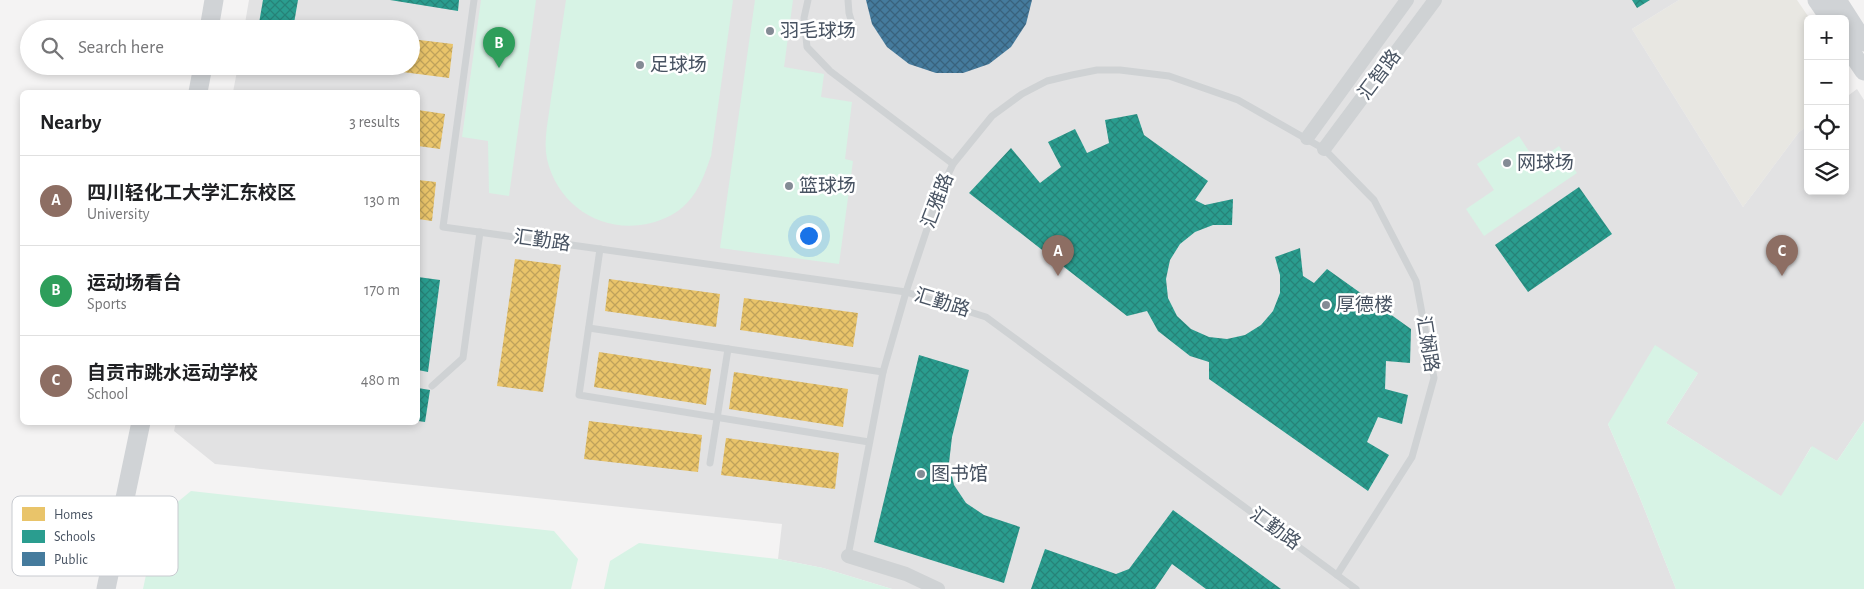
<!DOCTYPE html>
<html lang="en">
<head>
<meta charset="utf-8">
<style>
	:root { --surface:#fff; --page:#f2f2f2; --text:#202124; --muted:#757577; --line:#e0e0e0; --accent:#1a73e8 }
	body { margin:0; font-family:"Alegreya Sans","Noto Sans SC",sans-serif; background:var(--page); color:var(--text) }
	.controls { position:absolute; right:15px; top:15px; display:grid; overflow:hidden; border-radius:8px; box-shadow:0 2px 8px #0003 }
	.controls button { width:45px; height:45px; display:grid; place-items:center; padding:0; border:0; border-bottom:1px solid var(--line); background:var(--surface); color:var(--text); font:25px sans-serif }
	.you { position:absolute; left:808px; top:235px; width:18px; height:18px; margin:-12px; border:4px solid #fff; border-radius:50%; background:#1a73e8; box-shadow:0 0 0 8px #1a73e833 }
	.badge { display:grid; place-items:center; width:32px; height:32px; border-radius:50%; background:var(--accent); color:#fff; font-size:16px; font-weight:700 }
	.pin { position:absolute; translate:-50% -41px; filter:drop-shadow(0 1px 2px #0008) }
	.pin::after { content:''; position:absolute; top:26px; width:18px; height:15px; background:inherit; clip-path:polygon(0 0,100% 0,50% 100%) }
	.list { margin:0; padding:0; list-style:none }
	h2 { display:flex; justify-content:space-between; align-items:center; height:65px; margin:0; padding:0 20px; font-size:21px }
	h2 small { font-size:16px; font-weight:400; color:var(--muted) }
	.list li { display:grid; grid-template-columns:32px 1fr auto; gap:15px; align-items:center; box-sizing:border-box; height:90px; padding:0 20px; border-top:1px solid var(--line) }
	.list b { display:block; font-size:19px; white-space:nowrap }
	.list p { margin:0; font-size:16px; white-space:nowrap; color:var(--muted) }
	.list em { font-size:16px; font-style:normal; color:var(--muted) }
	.icon { flex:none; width:28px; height:28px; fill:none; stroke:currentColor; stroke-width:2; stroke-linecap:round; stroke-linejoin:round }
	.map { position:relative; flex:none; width:1864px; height:589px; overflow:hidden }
	.search { position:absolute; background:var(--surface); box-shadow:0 2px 8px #0003; left:20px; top:20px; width:400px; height:55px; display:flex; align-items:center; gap:12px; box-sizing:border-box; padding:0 18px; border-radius:28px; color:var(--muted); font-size:19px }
	.panel { position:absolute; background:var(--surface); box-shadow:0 2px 8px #0003; left:20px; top:90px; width:400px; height:335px; border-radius:8px }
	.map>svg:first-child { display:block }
</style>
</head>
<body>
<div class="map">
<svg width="1864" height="589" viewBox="0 0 1864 589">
	<defs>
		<pattern id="homes-cross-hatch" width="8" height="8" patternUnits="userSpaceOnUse" patternTransform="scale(1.25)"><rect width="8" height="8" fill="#e9c46a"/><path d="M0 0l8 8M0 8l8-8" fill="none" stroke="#bfa25b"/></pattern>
		<pattern id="schools-cross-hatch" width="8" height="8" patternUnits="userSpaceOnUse" patternTransform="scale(1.25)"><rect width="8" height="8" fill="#2a9d8f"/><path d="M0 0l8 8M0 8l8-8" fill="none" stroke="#268378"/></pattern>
		<pattern id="public-cross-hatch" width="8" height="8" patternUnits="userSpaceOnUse" patternTransform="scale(1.25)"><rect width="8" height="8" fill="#457b9d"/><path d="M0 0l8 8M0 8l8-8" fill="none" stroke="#39627d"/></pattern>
	</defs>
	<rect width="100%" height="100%" fill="#f4f3f3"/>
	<!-- commercial -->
	<path fill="#e8e7e2" d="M1679,0H1797L1810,19H1808V126L1799,132L1743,207L1632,29Z"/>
	<!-- education -->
	<path fill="#e2e2e3" d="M249,0H1679L1632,29L1743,207L1799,132L1808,126V191H1845V98L1857,89L1864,100V421L1837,461L1811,447L1782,497L1666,423L1698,373L1608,424L1640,498L1676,589H892L823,568L778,559L782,524L215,464L174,431L176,422H418V92H233L238,66H411V29H244Z"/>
	<!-- green -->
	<g fill="#d7f3e5">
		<path d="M481,0H536L509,196L489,193L488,141L462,137Z"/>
		<path d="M566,0H733L711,156C705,173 700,189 687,203C678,213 663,220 651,223C604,235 558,207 547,159C543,140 549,117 551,98C556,66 561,33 566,0Z"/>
		<path d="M755,0H793L784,67L824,74L821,97L852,102L845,159L853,161L839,264L720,248Z"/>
		<path d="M1519,136L1536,162L1559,146L1577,173L1484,236L1466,209L1494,190L1477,164Z"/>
		<path d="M1655,345L1698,373L1666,423L1781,496L1812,446L1837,461L1864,421V589H1676L1640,498L1608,424Z"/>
		<path d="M191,491L554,531L578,559L571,589H143L158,518Z"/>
		<path d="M639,543L778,559L823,568L892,589H604L610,561Z"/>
	</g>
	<!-- homes -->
	<g fill="url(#homes-cross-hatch)">
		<path d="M411,39L453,44L449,78L364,67L411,66Z"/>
		<path d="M418,110L445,114L440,149L418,146Z"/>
		<path d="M418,180L436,182L432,221L418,219Z"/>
		<path d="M515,259L561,265L543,392L497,386Z"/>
		<path d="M609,279L720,294L716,327L605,311Z"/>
		<path d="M744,298L858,313L853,347L740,330Z"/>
		<path d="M599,352L711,369L706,405L594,387Z"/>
		<path d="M734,372L848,389L843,427L729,409Z"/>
		<path d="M589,421L702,435L698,472L584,459Z"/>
		<path d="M726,438L839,453L835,489L721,475Z"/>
	</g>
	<!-- schools -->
	<g fill="url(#schools-cross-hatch)">
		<path d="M263,0H298L293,29H258Z"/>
		<path d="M390,0H459L458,11Z"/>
		<path d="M1632,0H1650L1637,8Z"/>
		<path d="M1137,114L1144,135L1208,181L1195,200L1205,205L1233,199L1232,225H1213L1195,232L1180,244L1170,260L1166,279L1168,298L1177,316L1191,329L1209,337L1227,339L1245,335L1261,325L1273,311L1280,293V275L1275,257L1300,248L1303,276L1314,283L1327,269L1411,329L1410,363L1386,361L1385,389L1408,395L1402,424L1378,417L1367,442L1389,455L1368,491L1209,379V362L1190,356L1158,331L1147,311L1127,316L969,193L1011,148L1040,183L1061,167L1048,142L1075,129L1087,153L1109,143L1105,120Z"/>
		<path d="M1579,187L1612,234L1528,292L1495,245Z"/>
		<path d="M418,277L440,280L428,372L418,370Z"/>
		<path d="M919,355L969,370L952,437L949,463L954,485L966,503L984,515L1020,527L1004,583L874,542Z"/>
		<path d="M418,388L430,390L425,422L418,421Z"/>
		<path d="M1173,510L1281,589H1206L1172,564L1155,589H1031L1045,549L1116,574L1129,569Z"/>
	</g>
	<!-- public -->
	<path fill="url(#public-cross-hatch)" d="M866,0H1032L1026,24L1011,47L989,64L963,73H936L909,64L887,47L872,24Z"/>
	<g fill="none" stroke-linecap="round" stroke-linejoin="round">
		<!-- service -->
		<g stroke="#cfd2d4" stroke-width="7">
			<path d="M474,0L443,227L906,292L986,317L1356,589"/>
			<path d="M808,0L804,18L807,47L830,71L953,164"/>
			<path d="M848,0L849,13L854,30"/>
			<path d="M600,249L579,395L869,442"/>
			<path d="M589,328L883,372"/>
			<path d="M432,386L463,358L480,232"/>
			<path d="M710,463L728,349"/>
			<path d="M848,556L883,372L906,292L938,196L953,164L992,116L1022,94L1047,81L1072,75L1097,70H1120L1169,76L1238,100L1324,149L1374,200L1416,281L1434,378L1412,457L1337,575"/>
		</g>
		<!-- minor -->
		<g stroke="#cfd2d4" stroke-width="14">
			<path d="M1307,138L1407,0"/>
			<path d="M1324,149L1435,0"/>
			<path d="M848,556L906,574L938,589"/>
		</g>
		<!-- secondary -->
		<g stroke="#d0d3d6" stroke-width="19">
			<path d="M1817,0L1830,19"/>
			<path d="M1837,0L1864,42"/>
			<path d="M209,29L214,0"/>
			<path d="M1845,43L1864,71"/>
			<path d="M198,92L203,66"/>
			<path d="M106,589L141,422"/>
		</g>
	</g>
	<!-- markers -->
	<g fill="#848b95" stroke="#fff" stroke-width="2">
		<circle cx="770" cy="31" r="5"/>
		<circle cx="640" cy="65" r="5"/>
		<circle cx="1507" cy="163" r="5"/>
		<circle cx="789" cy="186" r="5"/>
		<circle cx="1326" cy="305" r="5"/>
		<circle cx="921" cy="474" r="5"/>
	</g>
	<g text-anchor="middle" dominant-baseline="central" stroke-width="5" stroke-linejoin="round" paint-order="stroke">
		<!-- poi labels -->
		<g font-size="19" fill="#485362" stroke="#fff" text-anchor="start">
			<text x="780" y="31">羽毛球场</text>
			<text x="650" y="65">足球场</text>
			<text x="1517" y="163">网球场</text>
			<text x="799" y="186">篮球场</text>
			<text x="1336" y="305">厚德楼</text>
			<text x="931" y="474">图书馆</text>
		</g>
		<!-- street labels -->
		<g font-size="19" fill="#485362" stroke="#fff">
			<text transform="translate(1380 75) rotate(-53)">汇智路</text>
			<text transform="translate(938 201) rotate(-69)">汇雅路</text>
			<text transform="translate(542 241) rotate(8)">汇勤路</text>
			<text transform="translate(942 303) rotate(17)">汇勤路</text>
			<text transform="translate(1427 344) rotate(81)">汇娴路</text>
			<text transform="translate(1275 529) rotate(36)">汇勤路</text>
		</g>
	</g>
	<!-- legend -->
	<rect x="12" y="496" width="166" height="80" rx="8" fill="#fff" stroke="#c8cbd0" stroke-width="1"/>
	<rect x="22" y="507" width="23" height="14" fill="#e9c46a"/>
	<rect x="22" y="530" width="23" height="13" fill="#2a9d8f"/>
	<rect x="22" y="552" width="23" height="14" fill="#457b9d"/>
	<g font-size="14" fill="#485362">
		<text x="54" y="519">Homes</text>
		<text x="54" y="541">Schools</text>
		<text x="54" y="564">Public</text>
	</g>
</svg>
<div class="controls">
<button>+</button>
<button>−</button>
<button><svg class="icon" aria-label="locate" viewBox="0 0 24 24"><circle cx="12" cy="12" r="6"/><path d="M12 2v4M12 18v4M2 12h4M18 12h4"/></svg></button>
<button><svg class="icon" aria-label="layers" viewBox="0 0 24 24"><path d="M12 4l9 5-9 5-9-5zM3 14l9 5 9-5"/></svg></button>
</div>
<div class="you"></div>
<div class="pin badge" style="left:1058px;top:276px;background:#8d6e63">A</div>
<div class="pin badge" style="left:499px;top:68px;background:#2e9e5b">B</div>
<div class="pin badge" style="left:1782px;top:276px;background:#8d6e63">C</div>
<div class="search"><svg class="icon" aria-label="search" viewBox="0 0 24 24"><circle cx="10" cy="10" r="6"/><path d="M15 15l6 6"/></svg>Search here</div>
<section class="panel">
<h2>Nearby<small>3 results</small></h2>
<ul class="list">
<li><span class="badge" style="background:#8d6e63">A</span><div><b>四川轻化工大学汇东校区</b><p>University</p></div><em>130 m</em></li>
<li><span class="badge" style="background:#2e9e5b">B</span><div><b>运动场看台</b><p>Sports</p></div><em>170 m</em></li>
<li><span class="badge" style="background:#8d6e63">C</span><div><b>自贡市跳水运动学校</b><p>School</p></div><em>480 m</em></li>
</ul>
</section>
</div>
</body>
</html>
